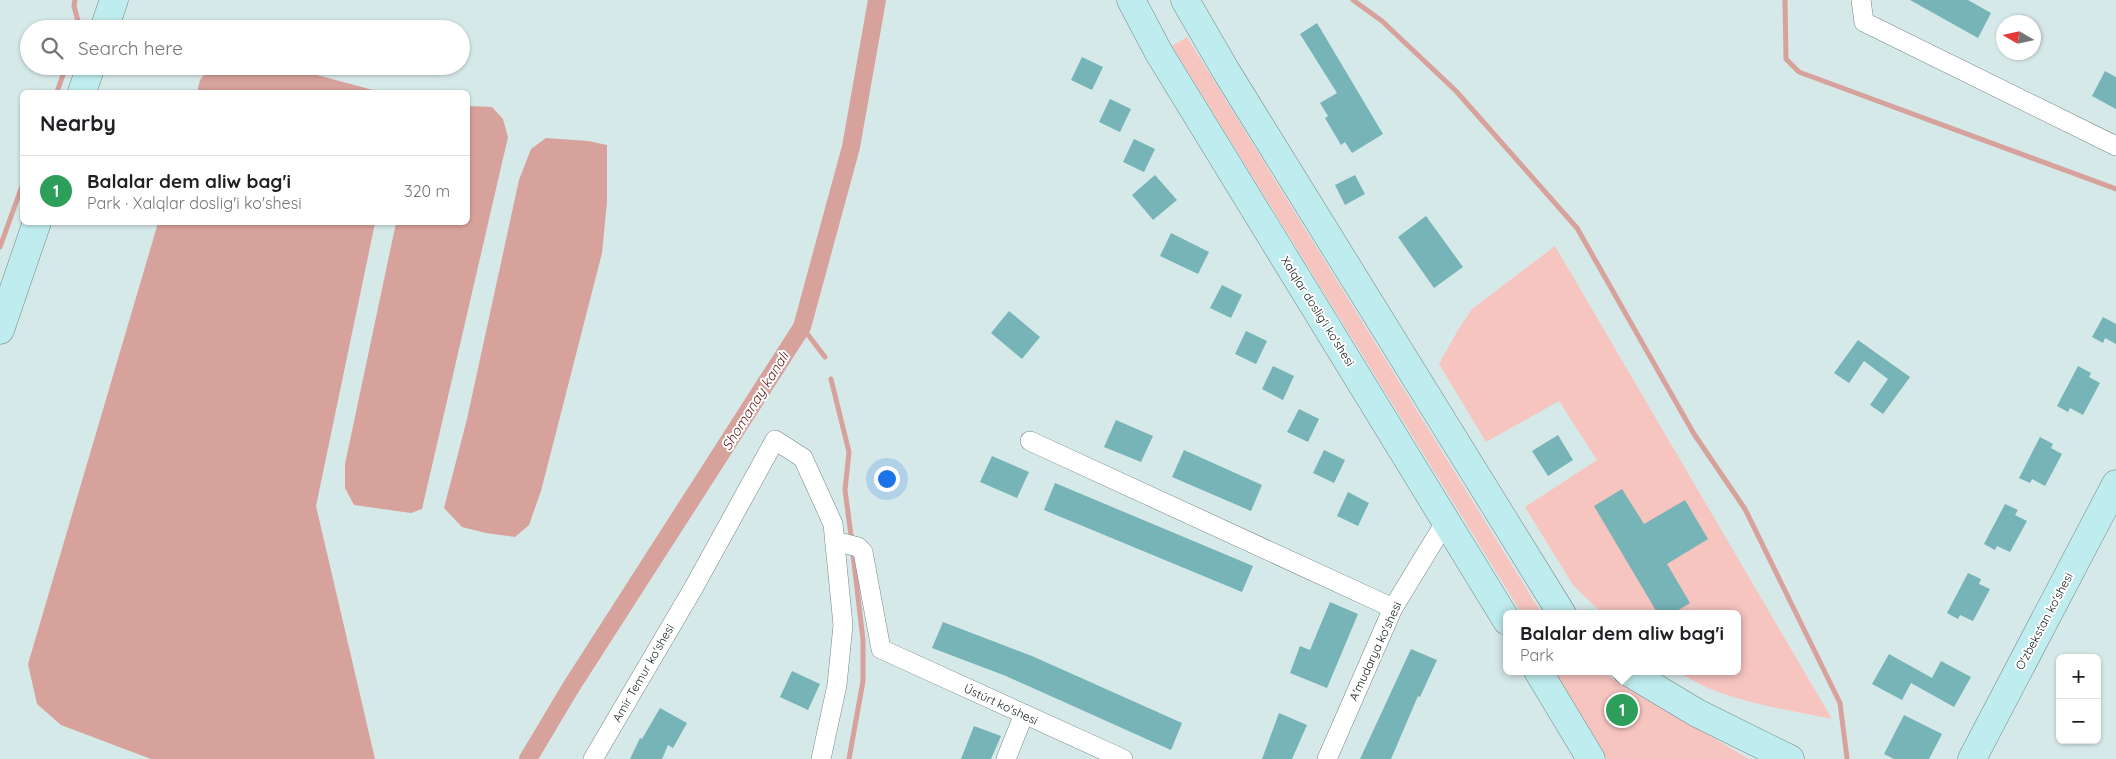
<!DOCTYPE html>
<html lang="en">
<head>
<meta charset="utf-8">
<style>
	:root { --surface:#fff; --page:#f6f6f6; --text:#202124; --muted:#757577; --line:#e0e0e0; --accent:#ea580c }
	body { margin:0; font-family:Quicksand,sans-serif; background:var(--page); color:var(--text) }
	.controls { position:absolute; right:15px; bottom:15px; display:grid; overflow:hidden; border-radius:8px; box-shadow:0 1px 4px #0004 }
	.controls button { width:45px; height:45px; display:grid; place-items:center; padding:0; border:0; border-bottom:1px solid var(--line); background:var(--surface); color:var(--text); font:25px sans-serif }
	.compass { position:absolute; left:1996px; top:15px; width:45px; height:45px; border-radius:50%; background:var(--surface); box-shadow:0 1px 4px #0004; rotate:279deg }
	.you { position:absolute; left:886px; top:478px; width:18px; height:18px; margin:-12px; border:4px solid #fff; border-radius:50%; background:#1a73e8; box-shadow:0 0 0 8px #1a73e833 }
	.badge { display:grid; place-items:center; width:32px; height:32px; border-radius:50%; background:var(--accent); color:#fff; font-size:16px; font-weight:700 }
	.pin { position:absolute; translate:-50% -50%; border:2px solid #fff; box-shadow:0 1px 5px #0006 }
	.popup { position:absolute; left:1503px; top:610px; width:238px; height:65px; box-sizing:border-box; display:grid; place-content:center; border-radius:8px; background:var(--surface); filter:drop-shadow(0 1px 4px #0005); font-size:16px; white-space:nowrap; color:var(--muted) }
	.popup b { font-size:19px; color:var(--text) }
	.popup::after { content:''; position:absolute; left:50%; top:100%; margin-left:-10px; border:10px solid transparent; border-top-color:var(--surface) }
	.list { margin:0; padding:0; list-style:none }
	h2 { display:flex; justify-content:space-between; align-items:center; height:65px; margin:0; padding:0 20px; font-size:21px }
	h2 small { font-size:16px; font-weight:400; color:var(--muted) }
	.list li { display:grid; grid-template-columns:32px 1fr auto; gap:15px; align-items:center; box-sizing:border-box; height:70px; padding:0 20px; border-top:1px solid var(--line) }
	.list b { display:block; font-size:19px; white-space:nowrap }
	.list p { margin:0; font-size:16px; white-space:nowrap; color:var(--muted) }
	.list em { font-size:16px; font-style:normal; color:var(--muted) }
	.icon { flex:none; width:28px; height:28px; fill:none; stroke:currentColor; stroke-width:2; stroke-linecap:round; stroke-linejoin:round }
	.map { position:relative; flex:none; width:2116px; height:759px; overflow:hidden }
	.search { position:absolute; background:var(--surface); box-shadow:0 1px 4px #0004; left:20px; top:20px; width:450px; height:55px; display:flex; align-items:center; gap:12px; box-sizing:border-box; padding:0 18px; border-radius:28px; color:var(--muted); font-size:19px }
	.panel { position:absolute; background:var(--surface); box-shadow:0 1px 4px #0004; left:20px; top:90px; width:450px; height:135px; border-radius:8px }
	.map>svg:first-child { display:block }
</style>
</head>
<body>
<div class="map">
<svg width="2116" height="759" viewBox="0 0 2116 759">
	<rect width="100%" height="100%" fill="#d6e9e9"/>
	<!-- green -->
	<g fill="#f7c5c0">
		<path d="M1187,37L1542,614H1522L1172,46Z"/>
		<path d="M1555,246L1832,719C1781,708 1720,701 1677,671H1737V614H1603L1573,585L1525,507L1597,460L1559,401L1486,442L1439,364L1458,330L1472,309Z"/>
		<path d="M1554,671H1600L1749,759H1607Z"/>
	</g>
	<!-- water -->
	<g fill="#d7a19c">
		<path d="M210,66H283L373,90L375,92H197L200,80Z"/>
		<path d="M468,106L492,107L503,119L508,137L422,509L411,513L354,505L345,488V464L396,223L468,222Z"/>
		<path d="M546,138L588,141L607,145V202L602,253L541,491L529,525L515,537L486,533L462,527L444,508L467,419L519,180L531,149Z"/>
		<path d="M158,223H375L316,506L375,759H151L61,725L37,704L28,664Z"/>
	</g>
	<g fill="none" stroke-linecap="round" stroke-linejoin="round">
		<!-- stream -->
		<g stroke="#d7a19c" stroke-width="5">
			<path d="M75,0L74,6L80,29"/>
			<path d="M1353,0L1382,21L1456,91L1577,228L1694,434L1745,509L1840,703L1847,758"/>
			<path d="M1785,0L1786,59L1799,72L2116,189"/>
			<path d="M57,92L66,66"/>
			<path d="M0,247L22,186"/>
			<path d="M802,327L825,357"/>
			<path d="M831,379L849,452L845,490L851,535"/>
			<path d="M849,759L863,681V640L853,554"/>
		</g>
		<!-- canal -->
		<path stroke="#d7a19c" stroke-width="18" d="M528,759L571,687L802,327L851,147L877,0"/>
	</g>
	<!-- building -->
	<g fill="#76b4b7">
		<path d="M1910,0H1968L1991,13L1978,38Z"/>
		<path d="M1317,23L1383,134L1352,153L1345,142L1341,145L1325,118L1328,116L1320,103L1337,93L1300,34Z"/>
		<path d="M1082,57L1103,67L1092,90L1071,80Z"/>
		<path d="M2105,71L2116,77V109L2092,96Z"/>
		<path d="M1110,99L1131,109L1120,132L1099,122Z"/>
		<path d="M1134,139L1155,149L1144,172L1123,162Z"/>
		<path d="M1155,175L1177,200L1153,220L1132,195Z"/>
		<path d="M1355,175L1365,194L1345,205L1335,185Z"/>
		<path d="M1426,216L1463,267L1434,288L1398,237Z"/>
		<path d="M1171,233L1209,252L1198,274L1160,256Z"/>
		<path d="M1222,285L1242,295L1231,318L1210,308Z"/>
		<path d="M1009,311L1040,337L1022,359L991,333Z"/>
		<path d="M2103,317L2116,324V344L2105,338L2103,343L2092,337Z"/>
		<path d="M1246,331L1267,341L1256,364L1235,354Z"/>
		<path d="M1858,340L1910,377L1883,414L1870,405L1888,379L1864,361L1849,383L1834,373Z"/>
		<path d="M1273,366L1294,376L1283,400L1262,389Z"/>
		<path d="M2078,366L2091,373L2089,377L2100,383L2083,415L2070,408L2068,412L2057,406Z"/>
		<path d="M1299,409L1319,419L1308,442L1287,432Z"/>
		<path d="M1116,420L1153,436L1141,462L1104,447Z"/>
		<path d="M1558,435L1573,460L1548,476L1532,451Z"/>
		<path d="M2040,437L2053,444L2051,448L2062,454L2045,486L2032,479L2030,483L2019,478Z"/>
		<path d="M1184,450L1262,485L1251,511L1172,477Z"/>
		<path d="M1324,450L1345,460L1334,483L1313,473Z"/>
		<path d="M992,456L1029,472L1017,498L980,482Z"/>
		<path d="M1055,483L1253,566L1242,592L1044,510Z"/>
		<path d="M1622,489L1644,524L1685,500L1708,539L1667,564L1690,603L1672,614H1658L1594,506Z"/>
		<path d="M1348,492L1369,503L1358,526L1337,516Z"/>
		<path d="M2005,504L2018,510L2015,515L2027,521L2010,552L1997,546L1995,550L1984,544Z"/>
		<path d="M1968,573L1981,579L1979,584L1990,589L1973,621L1960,615L1958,619L1947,613Z"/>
		<path d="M1330,602L1358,614L1327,688L1290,673L1300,646L1310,650Z"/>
		<path d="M943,622L1032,656L1182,723L1171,750L1006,676L932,648Z"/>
		<path d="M1411,649L1437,660L1420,697L1418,696L1391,759H1360Z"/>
		<path d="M1889,654L1932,678L1941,661L1971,677L1954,707L1911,683L1902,700L1872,684Z"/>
		<path d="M792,671L820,684L808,710L780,697Z"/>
		<path d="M660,708L687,723L673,748L668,745L662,759H630L640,738L642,739Z"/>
		<path d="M1279,713L1307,725L1292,759H1262Z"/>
		<path d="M1904,715L1942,734L1929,759H1894L1884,754Z"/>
		<path d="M974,726L1001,736L991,759H961Z"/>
	</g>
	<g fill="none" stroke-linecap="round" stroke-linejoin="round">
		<defs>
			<g id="street">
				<path d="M1861,0L1864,22L2116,146"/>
				<path d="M1030,441L1393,608"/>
				<path d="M835,541L858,547L863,552L881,649L1123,759"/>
				<path d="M593,759L694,587L775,440L803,458L833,524L843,625L837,685L821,759"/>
				<path d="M1006,759L1024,714"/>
				<path d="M1327,759L1393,608L1446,521"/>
			</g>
			<g id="secondary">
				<path d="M1131,0L1159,53L1507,621"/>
				<path d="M1185,0L1226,71L1562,614"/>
				<path d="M104,29L114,0"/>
				<path d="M82,92L91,66"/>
				<path d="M0,330L37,222"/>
				<path d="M1538,671L1591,759"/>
				<path d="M1627,671L1697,713L1790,759"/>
				<path d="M1972,759L2116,484"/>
			</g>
		</defs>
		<!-- street casing -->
		<use href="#street" stroke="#758687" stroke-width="20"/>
		<!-- secondary casing -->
		<use href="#secondary" stroke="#758687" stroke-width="29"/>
		<!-- street -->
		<use href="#street" stroke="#fff" stroke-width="19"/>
		<!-- secondary -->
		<use href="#secondary" stroke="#bfecee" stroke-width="28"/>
	</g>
	<g text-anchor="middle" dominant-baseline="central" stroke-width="4" stroke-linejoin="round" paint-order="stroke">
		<!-- street labels -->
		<g font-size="12" fill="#121919" stroke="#fff">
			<text transform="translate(1318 311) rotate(58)">Xalqlar doslig'i ko'shesi</text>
			<text transform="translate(2044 621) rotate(-62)">O'zbekstan ko'shesi</text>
			<text transform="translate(1375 651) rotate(-65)">A'mudarya ko'shesi</text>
			<text transform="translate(643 673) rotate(-60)">Amir Temur ko'shesi</text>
			<text transform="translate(1001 704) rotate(25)">Ústúrt ko'shesi</text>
		</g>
		<!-- water labels -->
		<g font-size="14" font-style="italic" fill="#5d1d1b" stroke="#fff">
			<text transform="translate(755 401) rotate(-58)">Shomanay kanalı</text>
		</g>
	</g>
</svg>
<div class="controls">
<button>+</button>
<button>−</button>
</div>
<svg class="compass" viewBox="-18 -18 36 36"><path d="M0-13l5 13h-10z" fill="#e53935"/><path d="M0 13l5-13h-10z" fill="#757577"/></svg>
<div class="you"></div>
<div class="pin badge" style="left:1622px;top:710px;background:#2e9e5b">1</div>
<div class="popup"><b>Balalar dem aliw bag'i</b>Park</div>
<div class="search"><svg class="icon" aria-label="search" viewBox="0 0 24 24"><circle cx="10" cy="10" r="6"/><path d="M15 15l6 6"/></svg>Search here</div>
<section class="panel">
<h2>Nearby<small></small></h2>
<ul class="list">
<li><span class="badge" style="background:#2e9e5b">1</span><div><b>Balalar dem aliw bag'i</b><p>Park · Xalqlar doslig'i ko'shesi</p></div><em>320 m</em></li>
</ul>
</section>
</div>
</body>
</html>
